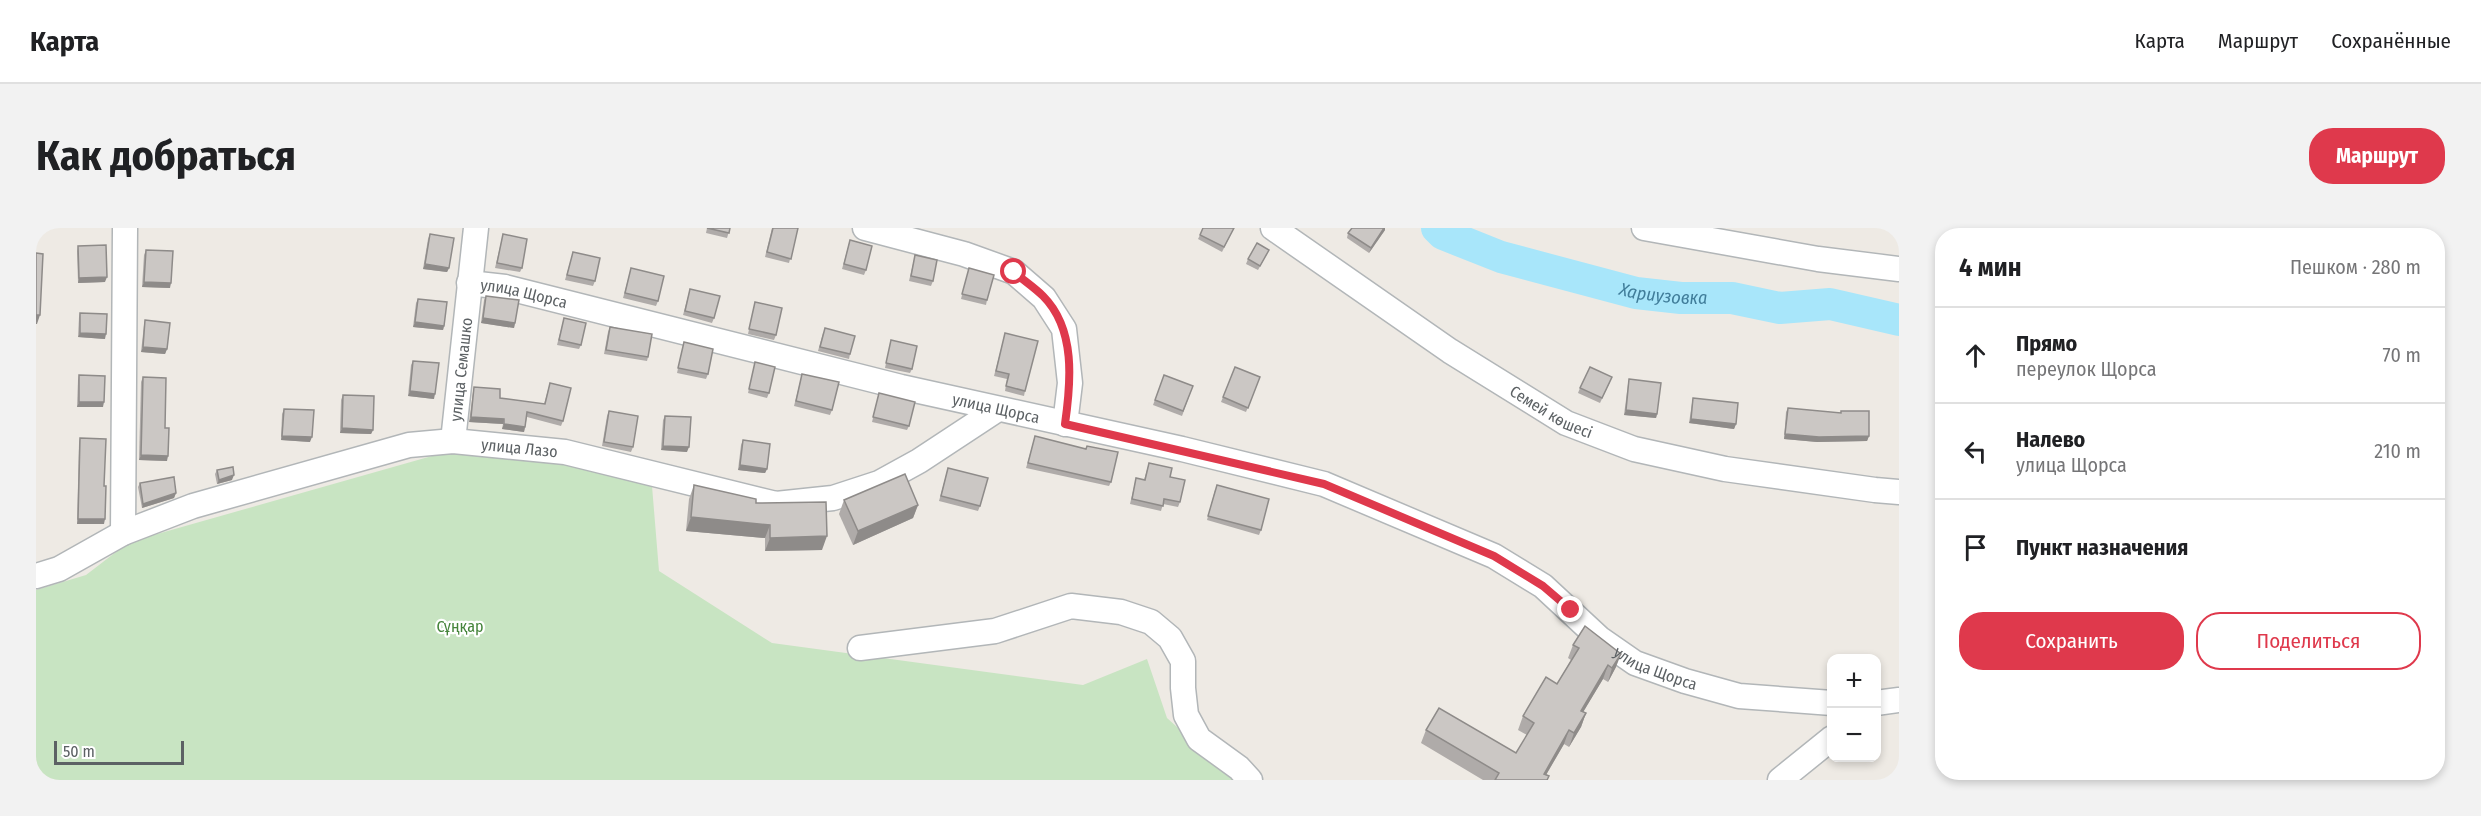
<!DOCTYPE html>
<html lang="ru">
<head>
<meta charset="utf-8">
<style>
	:root { --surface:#fff; --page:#f2f2f2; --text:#202124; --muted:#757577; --line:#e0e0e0; --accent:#df394c }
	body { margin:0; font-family:"Fira Sans Condensed",sans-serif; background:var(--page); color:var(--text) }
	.controls { position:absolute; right:18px; bottom:18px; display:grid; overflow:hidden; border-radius:12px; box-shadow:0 3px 9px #0003 }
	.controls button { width:54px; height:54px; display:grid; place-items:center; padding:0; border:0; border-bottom:2px solid var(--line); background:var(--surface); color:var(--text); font:30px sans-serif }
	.scale { position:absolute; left:18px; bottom:15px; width:130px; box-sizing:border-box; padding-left:6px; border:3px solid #5c6164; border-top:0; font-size:16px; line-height:21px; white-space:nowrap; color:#5c6164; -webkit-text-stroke:4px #fff; paint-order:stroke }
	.stop { position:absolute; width:18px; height:18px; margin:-14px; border:4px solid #df394c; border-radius:50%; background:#fff }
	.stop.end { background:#df394c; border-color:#fff; box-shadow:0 2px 6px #0008 }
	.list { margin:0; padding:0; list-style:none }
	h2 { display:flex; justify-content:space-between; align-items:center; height:78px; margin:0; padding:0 24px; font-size:26px }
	h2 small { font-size:20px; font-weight:400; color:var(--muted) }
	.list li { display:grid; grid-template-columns:39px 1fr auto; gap:18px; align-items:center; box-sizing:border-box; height:96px; padding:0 24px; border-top:2px solid var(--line) }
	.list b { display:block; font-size:22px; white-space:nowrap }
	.list p { margin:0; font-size:20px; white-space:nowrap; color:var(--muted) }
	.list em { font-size:20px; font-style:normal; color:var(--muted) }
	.actions { display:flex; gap:12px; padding:18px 24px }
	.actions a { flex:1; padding:14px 0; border:2px solid var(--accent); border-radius:24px; text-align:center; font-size:21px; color:var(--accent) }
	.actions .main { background:var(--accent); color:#fff }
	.icon { flex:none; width:33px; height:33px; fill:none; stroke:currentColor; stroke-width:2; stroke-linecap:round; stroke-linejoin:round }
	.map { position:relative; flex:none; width:1863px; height:552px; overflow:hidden; border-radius:24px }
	header { display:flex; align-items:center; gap:36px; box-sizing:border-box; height:84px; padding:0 30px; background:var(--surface); border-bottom:2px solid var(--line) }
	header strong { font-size:28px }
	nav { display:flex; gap:33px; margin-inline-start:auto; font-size:21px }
	.intro { display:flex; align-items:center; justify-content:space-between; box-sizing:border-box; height:144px; padding:0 36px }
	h1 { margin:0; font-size:42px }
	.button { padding:15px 27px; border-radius:24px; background:var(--accent); color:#fff; font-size:21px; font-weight:700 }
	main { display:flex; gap:36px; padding:0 36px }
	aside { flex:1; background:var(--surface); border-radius:24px; box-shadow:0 3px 9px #0003 }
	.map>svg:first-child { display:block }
</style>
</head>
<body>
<header>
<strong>Карта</strong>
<nav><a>Карта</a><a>Маршрут</a><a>Сохранённые</a></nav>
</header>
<div class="intro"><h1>Как добраться</h1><a class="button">Маршрут</a></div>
<main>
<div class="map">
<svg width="1863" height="552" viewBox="0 0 1863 552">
	<rect width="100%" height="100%" fill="#eeeae4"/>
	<!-- green -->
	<path fill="#c8e4c2" d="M410,224L530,232L616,258L623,343L736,415L1047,457L1111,431L1131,490L1200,552H0V362L50,347L93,314Z"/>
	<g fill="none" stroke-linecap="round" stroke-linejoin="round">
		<!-- river -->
		<path stroke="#a8e6fa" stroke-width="32" id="s1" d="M1401,0L1407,6L1465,29L1600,65L1645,70H1696L1744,80L1794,76L1863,92"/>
		<defs>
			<g id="minor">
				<path d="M829,0L928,26L978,44L1008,70L1028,101L1034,155L1029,196"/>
				<path id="s2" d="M1237,0L1414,123L1530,195L1598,221L1689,241L1839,262L1863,264"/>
				<path d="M1608,0L1782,31L1863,41"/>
				<path id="s3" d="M433,55L469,59L865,159L1146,221L1288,256L1458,328L1507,358L1563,410L1599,435L1649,453L1703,468L1796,475"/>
				<path id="s4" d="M417,213L440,0"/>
				<path d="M87,305L89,1"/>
				<path id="s5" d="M0,348L23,341L87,305L157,278L373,217L417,213L529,224L740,276L797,270L843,255L883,233L962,181"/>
				<path d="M824,420L959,403L1035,378L1085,384L1115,394L1134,410L1147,433V460L1150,487L1163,511L1203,540L1214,552"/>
				<path d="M1840,475L1863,472"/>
				<path d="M1744,552L1796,510"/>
			</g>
		</defs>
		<!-- minor casing -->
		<use href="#minor" stroke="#b2b6b8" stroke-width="27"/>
		<!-- minor -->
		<use href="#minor" stroke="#fff" stroke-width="24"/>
	</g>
	<!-- wall -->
	<g fill="#afaba9">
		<path d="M671,0H694L691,10L670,5Z"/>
		<path d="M736,0H762L753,35L729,29Z"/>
		<path d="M1198,0L1186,24L1162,11L1164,7Z"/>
		<path d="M1349,2L1333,25L1311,10L1312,5Z"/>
		<path d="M394,6L413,40L411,44L387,41L392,11Z"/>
		<path d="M467,6L486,40L484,44L459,40Z"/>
		<path d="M814,12L830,42L828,47L806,41Z"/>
		<path d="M42,18L69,54L42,55L41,23Z"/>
		<path d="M110,22L134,60L106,59L108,27Z"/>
		<path d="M537,24L559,53L557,58L529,52Z"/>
		<path d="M1231,26L1222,42L1210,36L1212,31Z"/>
		<path d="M879,27L897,53L895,58L873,53Z"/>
		<path d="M595,40L622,73L620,78L587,70Z"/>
		<path d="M933,40L951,72L950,77L925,71Z"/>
		<path d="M654,61L678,90L676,95L647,87Z"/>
		<path d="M450,68L479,95L478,100L445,95L448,72Z"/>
		<path d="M382,71L408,98L407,102L377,99L380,75Z"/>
		<path d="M719,74L740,107L738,112L712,106Z"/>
		<path d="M44,85L69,111L42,109L43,89Z"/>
		<path d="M528,90L545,117L543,121L521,117Z"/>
		<path d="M109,92L131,121L129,126L105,124L108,97Z"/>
		<path d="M574,99L612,129L611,133L568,126L572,104Z"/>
		<path d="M787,105L814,126L813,131L782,123Z"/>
		<path d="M969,105L989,163L988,168L969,163L971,151L958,148Z"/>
		<path d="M855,112L876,141L874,145L849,140Z"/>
		<path d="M648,114L672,146L670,151L641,145Z"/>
		<path d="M377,133L398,171L372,168L375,137Z"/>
		<path d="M719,134L733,165L731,170L712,165Z"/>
		<path d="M1199,139L1224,149L1210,184L1185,174Z"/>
		<path d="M766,146L796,182L794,187L758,178Z"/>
		<path d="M43,147L67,179H41L42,152Z"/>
		<path d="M1128,147L1157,158L1146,188L1117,177Z"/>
		<path d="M107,149L129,200L131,233L103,232L105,154Z"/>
		<path d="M1593,151L1621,186L1620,190L1588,187L1592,156Z"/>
		<path d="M1574,154L1564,175L1542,165L1544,160Z"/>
		<path d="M514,155L527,193L525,198L491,189L488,204L466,201L467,196L433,194L437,164L438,159L464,170L508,176Z"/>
		<path d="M843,165L873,198L871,202L836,194Z"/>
		<path d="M307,167L337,202L335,206L304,205L305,172Z"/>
		<path d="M1657,170L1700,196L1698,201L1653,195L1656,175Z"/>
		<path d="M1752,180L1805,185V183L1833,208L1831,213L1781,214L1748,211L1750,184Z"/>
		<path d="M248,181L274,214L245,212L246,186Z"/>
		<path d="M573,183L597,219L595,224L566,218L571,188Z"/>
		<path d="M629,188L651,224L625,222L627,192Z"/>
		<path d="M999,208L1075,254L1073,258L990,240Z"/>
		<path d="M44,210L68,258V296H41L43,215Z"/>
		<path d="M707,212L731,241L729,245L702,242L705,217Z"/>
		<path d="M1113,235L1134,249L1144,274L1142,279L1127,276L1125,283L1094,276L1100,250L1108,252Z"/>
		<path d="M912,240L944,278L942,283L903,273Z"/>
		<path d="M181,242L196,252L181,256L179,246Z"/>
		<path d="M104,255L140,265L138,270L106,280L102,259Z"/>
		<path d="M658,257L720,275L786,322L729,323V310L650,303L653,271Z"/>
		<path d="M1179,262L1225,302L1223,307L1171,292Z"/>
		<path d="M808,272L882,277L877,290L817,317L803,286Z"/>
		<path d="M1537,417L1580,439L1572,454L1567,451L1547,484L1550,485L1545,499L1533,519L1528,516L1510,547L1511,552H1447L1385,515L1390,502L1480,525L1491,507L1482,502L1487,488L1521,456L1535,432L1532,430Z"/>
	</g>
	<!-- shaded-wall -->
	<g fill="#8e8b89">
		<path d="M1348,0H1349V2L1333,25L1335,20Z"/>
		<path d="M389,36L413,40L411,44L387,41Z"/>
		<path d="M71,49L69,54L42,55L43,50Z"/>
		<path d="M108,54L135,55L134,60L106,59Z"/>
		<path d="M0,87H4L1,96H0Z"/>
		<path d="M447,90L479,95L478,100L445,95Z"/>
		<path d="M379,94L408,98L407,102L377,99Z"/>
		<path d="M44,105L70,106L69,111L42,109Z"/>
		<path d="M107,119L131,121L129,126L105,124Z"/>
		<path d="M374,163L399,166L398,171L372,168Z"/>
		<path d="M43,174H68L67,179H41Z"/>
		<path d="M1590,182L1621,186L1620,190L1588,187Z"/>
		<path d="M435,189L468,191L467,196L433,194Z"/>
		<path d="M1655,191L1700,196L1698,201L1653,195Z"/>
		<path d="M468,196L489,199L488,204L466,201Z"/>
		<path d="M306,200L337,202L335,206L304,205Z"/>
		<path d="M1749,206L1833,208L1831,213L1781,214L1748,211Z"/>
		<path d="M246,208L276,209L274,214L245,212Z"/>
		<path d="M627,218L653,219L651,224L625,222Z"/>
		<path d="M105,227L132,228L131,233L103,232Z"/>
		<path d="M704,237L731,241L729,245L702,242Z"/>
		<path d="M198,247L196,252L181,256L183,252Z"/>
		<path d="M140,265L138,270L106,280L107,276Z"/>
		<path d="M882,277L877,290L817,317L822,303Z"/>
		<path d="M655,289L734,297L729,310L650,303Z"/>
		<path d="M42,291H69L68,296H41Z"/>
		<path d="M791,308L786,322L729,323L734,310Z"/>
		<path d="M1585,426L1580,439L1572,454L1576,440Z"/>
		<path d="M1572,437L1567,451L1540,496L1545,483Z"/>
		<path d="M1550,485L1545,499L1533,519L1538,505Z"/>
		<path d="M1533,502L1528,516L1507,552L1508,546Z"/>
	</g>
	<!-- building -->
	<g fill="#cbc7c4" stroke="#8e8b89" stroke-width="1.5">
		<path d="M671,0H694L693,5Z"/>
		<path d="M737,0H762L755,31L731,24Z"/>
		<path d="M1167,0H1198L1188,19L1164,7Z"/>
		<path d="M1316,0H1348L1335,20L1312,5Z"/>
		<path d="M394,6L418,10L413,40L389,36Z"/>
		<path d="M467,6L491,11L486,40L461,35Z"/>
		<path d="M814,12L836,18L830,42L808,36Z"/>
		<path d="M1221,15L1233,22L1224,38L1212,31Z"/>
		<path d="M70,17L71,49L43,50L42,18Z"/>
		<path d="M110,22L137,23L135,55L108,54Z"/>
		<path d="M537,24L564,30L559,53L531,47Z"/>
		<path d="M0,25L7,26L4,87H0Z"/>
		<path d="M879,27L901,32L897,53L875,48Z"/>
		<path d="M595,40L628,48L622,73L589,65Z"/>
		<path d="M933,40L958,47L951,72L926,66Z"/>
		<path d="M654,61L684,68L678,90L649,83Z"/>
		<path d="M450,68L483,72L479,95L447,90Z"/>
		<path d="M382,71L411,74L408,98L379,94Z"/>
		<path d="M719,74L746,80L740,107L713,101Z"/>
		<path d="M44,85L71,86L70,106L44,105Z"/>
		<path d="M528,90L550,95L545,117L523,112Z"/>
		<path d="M109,92L134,95L131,121L107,119Z"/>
		<path d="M574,99L616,106L612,129L570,122Z"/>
		<path d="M789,100L819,108L814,126L784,119Z"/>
		<path d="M969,105L1002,113L989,163L970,158L973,146L960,143Z"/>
		<path d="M855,112L881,118L876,141L850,135Z"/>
		<path d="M648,114L677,121L672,146L642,140Z"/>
		<path d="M377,133L403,135L399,166L374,163Z"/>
		<path d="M719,134L739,139L733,165L713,161Z"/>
		<path d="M1199,139L1224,149L1212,180L1187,169Z"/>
		<path d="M1554,139L1576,149L1566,170L1544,160Z"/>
		<path d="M766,146L803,154L796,182L760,173Z"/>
		<path d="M43,147L69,148L68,174H43Z"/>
		<path d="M1128,147L1157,158L1147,183L1119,172Z"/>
		<path d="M107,149L130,150L129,200H133L132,228L105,227Z"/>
		<path d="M1593,151L1625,155L1621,186L1590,182Z"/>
		<path d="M514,155L535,160L527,193L491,184L489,199L468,196V191L435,189L438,159L464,161V170L509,176Z"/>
		<path d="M843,165L879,174L873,198L837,189Z"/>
		<path d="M307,167L338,168L337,202L306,200Z"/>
		<path d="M1657,170L1702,175L1700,196L1655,191Z"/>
		<path d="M1752,180L1805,185V183H1833V208L1783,209L1749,206Z"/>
		<path d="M248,181L278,182L276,209L246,208Z"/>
		<path d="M573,183L602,188L597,219L568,214Z"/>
		<path d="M629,188L655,189L653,219L627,218Z"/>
		<path d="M999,208L1050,221L1051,218L1082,224L1075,254L992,235Z"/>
		<path d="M44,210L70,211L68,258H70L69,291H42Z"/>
		<path d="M707,212L734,216L731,241L704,237Z"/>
		<path d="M1113,235L1136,240L1134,249L1149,252L1144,274L1128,271L1127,278L1096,271L1100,250L1109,252Z"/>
		<path d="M197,239L198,247L183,252L181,242Z"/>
		<path d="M912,240L952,250L944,278L905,268Z"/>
		<path d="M869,246L882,277L822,303L808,272Z"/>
		<path d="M138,249L140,265L107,276L104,255Z"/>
		<path d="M658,257L720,271V275L790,274L791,308L734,310V297L655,289Z"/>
		<path d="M1181,257L1233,271L1225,302L1172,288Z"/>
		<path d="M1549,398L1585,426L1576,440L1572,437L1545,483L1550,485L1538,505L1533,502L1508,546L1513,548L1511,552H1459L1463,545L1390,502L1403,480L1480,525L1498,495L1487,488L1510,449L1521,456L1543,420L1537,417Z"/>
	</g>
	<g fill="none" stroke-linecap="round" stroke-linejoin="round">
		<!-- route -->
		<path stroke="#df394c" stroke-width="8" d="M978,44C987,52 998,59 1007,68C1040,101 1035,154 1029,196L1288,256L1458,328L1507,358L1535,382"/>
	</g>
	<g text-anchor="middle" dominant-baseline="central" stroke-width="4.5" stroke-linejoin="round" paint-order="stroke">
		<!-- street labels -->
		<g font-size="16" fill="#5c6164" stroke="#fff">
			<text stroke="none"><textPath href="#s3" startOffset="56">улица Щорса</textPath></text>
			<text stroke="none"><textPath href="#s4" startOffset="72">улица Семашко</textPath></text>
			<text stroke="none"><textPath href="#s3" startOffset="542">улица Щорса</textPath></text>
			<text stroke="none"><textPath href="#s2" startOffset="334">Семей көшесі</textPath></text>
			<text stroke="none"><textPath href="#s5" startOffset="508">улица Лазо</textPath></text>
			<text stroke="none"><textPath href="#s3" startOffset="1262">улица Щорса</textPath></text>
		</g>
		<!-- park labels -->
		<g font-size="16" fill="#45843b" stroke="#fff">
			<text x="424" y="398">Сұңқар</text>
		</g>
		<!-- water labels -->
		<g font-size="18" font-style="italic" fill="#407d9a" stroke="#fff">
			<text stroke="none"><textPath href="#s1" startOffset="238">Хариузовка</textPath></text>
		</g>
	</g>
</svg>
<div class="controls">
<button>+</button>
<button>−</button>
</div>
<div class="scale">50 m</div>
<div class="stop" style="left:978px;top:44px"></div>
<div class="stop end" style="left:1535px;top:382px"></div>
</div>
<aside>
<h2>4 мин<small>Пешком · 280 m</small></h2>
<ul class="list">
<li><svg class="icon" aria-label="ahead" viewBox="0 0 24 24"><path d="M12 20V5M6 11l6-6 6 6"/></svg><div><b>Прямо</b><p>переулок Щорса</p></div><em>70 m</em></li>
<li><svg class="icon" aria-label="left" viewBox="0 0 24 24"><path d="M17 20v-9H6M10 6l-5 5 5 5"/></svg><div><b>Налево</b><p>улица Щорса</p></div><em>210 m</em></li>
<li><svg class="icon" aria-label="arrive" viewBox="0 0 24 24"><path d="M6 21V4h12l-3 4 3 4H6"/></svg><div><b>Пункт назначения</b></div></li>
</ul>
<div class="actions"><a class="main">Сохранить</a><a>Поделиться</a></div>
</aside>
</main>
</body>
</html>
